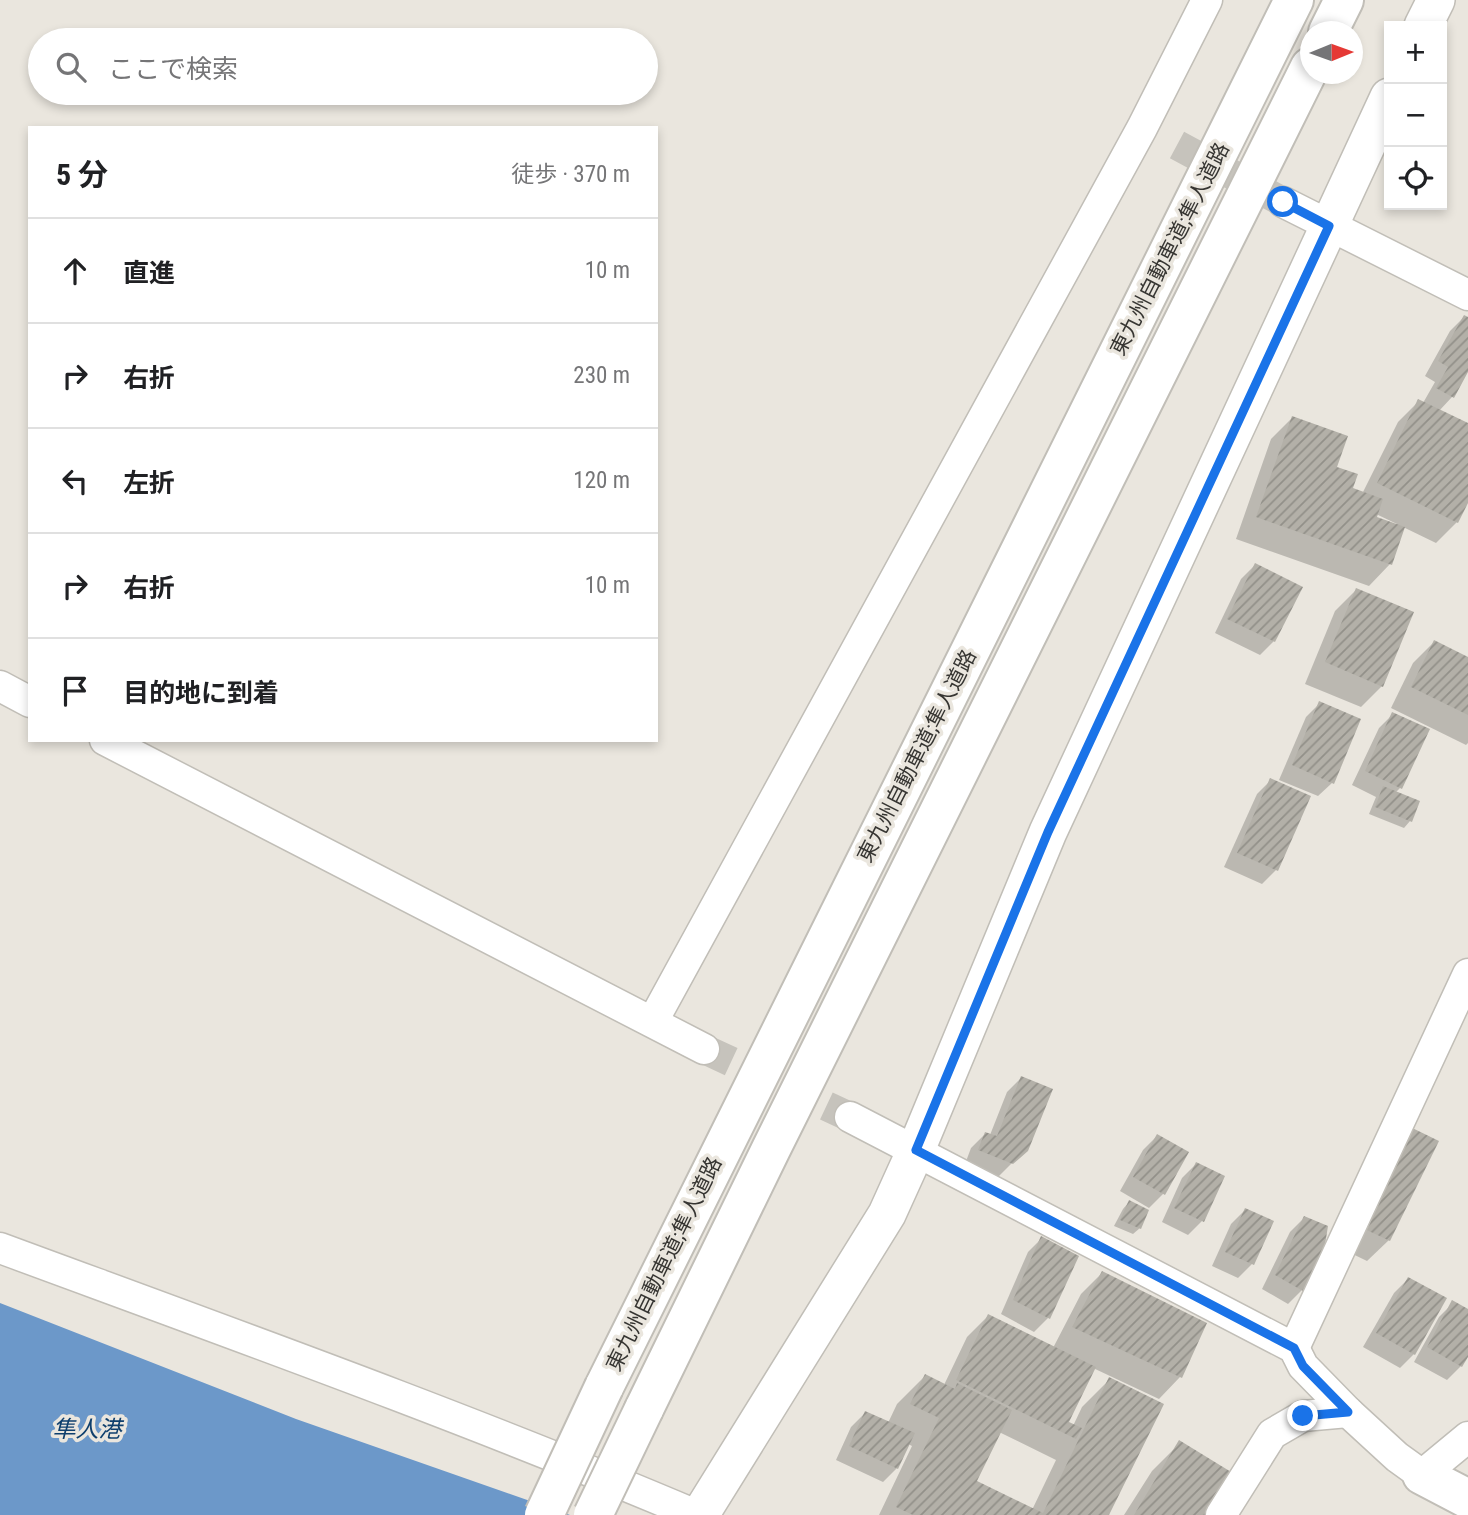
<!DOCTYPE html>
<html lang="ja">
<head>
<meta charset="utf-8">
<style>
	:root { --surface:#fff; --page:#f2f2f2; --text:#202124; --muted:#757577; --line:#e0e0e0 }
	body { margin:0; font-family:"Roboto Condensed","Noto Sans JP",sans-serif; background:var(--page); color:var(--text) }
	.controls { position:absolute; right:21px; top:21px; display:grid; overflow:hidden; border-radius:0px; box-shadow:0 4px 10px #0003 }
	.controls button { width:63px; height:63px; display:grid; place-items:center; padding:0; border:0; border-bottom:2px solid var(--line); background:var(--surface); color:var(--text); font:35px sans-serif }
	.compass { position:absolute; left:1300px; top:21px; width:63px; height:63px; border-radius:50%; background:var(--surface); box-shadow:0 4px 10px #0003; rotate:89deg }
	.stop { position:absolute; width:21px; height:21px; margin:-16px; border:5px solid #1a73e8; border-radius:50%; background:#fff }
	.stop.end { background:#1a73e8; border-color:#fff; box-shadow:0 2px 7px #0008 }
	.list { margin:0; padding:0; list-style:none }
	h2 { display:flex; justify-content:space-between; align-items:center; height:91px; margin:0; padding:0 28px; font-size:30px }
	h2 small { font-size:23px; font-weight:400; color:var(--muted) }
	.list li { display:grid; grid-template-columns:46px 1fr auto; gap:21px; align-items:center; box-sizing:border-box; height:105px; padding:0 28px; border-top:2px solid var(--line) }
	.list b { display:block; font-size:26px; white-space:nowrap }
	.list em { font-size:23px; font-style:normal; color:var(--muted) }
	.icon { flex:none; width:38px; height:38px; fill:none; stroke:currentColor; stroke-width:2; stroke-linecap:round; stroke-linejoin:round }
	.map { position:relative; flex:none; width:1468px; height:1515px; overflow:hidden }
	.search { position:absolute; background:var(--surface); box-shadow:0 4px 10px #0003; left:28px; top:28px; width:630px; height:77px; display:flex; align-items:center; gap:18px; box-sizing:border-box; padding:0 24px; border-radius:38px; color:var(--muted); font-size:26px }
	.panel { position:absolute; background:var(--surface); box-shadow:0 4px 10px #0003; left:28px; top:126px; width:630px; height:616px; border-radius:0px }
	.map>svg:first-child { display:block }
</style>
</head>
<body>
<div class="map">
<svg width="1468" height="1515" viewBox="0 0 1468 1515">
	<defs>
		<pattern id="building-hatch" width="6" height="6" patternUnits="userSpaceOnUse" patternTransform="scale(1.75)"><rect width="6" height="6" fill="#b3b0a8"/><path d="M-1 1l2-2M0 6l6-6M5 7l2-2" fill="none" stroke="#929089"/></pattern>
	</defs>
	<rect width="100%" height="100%" fill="#eae6de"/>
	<!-- water -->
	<path fill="#6c98c9" d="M0,1303L296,1419L570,1515H0Z"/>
	<!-- shadow -->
	<g fill="#0003" fill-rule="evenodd">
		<path d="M1464,317L1468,319V368L1452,397L1439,411L1468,425V499L1457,522L1436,543L1403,527L1390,564L1369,586L1236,539L1271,439L1292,418L1351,490L1362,494L1398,422L1419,401L1423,403L1435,382L1425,376L1450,331ZM1376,514L1397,524L1396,526L1375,518Z"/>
		<path d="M1255,565L1274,641L1260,655L1215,633L1241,579Z"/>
		<path d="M1356,590L1382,686L1361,707L1305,684L1335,611Z"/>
		<path d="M1434,642L1468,659V743L1466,745L1391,708L1413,663Z"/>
		<path d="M1320,703L1332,783L1318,796L1279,780L1306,717Z"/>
		<path d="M1393,714L1400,788L1395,793L1418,802L1410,821L1404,828L1369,814L1376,797L1352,785L1379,728Z"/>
		<path d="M1271,780L1276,870L1262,884L1224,867L1257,794Z"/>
		<path d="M1021,1078L1016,1159L998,1177L965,1164L971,1148L985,1134L990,1135L1007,1092Z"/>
		<path d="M1157,1136L1163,1194L1149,1208L1120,1191L1143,1150Z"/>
		<path d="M1381,1147L1389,1240L1367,1261L1334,1245Z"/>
		<path d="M1196,1164L1202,1221L1188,1235L1162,1222L1182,1178Z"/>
		<path d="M1129,1202L1140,1228L1133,1234L1114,1226L1123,1209Z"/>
		<path d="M1245,1210L1272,1222L1252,1264L1238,1278L1212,1266L1231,1224Z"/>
		<path d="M1304,1218L1302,1290L1288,1304L1262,1289L1290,1232Z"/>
		<path d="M1042,1238L1048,1318L1034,1332L1001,1314L1028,1252Z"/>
		<path d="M1102,1273L1205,1324L1180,1377L1159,1399L1093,1368L1067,1423L1073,1426L1082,1407L1110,1379L1108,1515H879L912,1446L908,1444L897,1468L883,1482L836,1460L851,1427L865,1413L888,1423L897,1404L925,1376L944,1385L967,1337L988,1316L1053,1348L1081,1294ZM999,1432L1056,1460L1032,1510L975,1482Z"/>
		<path d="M1408,1279L1414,1354L1400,1368L1363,1347L1394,1293Z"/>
		<path d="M1453,1303L1468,1311V1353L1461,1366L1447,1380L1414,1362L1439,1317Z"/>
		<path d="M1180,1443L1209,1515H1124L1152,1471Z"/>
	</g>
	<!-- building -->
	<g fill="url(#building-hatch)">
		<path d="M1464,315L1468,317V372L1454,398L1436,388L1448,367L1438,361Z"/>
		<path d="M1418,399L1468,423V503L1458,523L1377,483Z"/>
		<path d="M1292,416L1348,436L1337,467L1358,474L1353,488L1383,499L1377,517L1405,527L1392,565L1256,517Z"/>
		<path d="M1255,563L1303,587L1275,642L1227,619Z"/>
		<path d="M1356,588L1414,612L1383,687L1325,662Z"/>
		<path d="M1434,640L1468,657V715L1411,687Z"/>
		<path d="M1319,701L1361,719L1334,784L1292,765Z"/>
		<path d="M1392,712L1430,729L1402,789L1365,771Z"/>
		<path d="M1270,778L1311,796L1278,871L1237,853Z"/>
		<path d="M1383,786L1420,801L1412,822L1375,807Z"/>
		<path d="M1021,1076L1053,1089L1028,1151L1013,1164L978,1150L985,1132L997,1136Z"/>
		<path d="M1402,1123L1439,1141L1390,1241L1354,1224Z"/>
		<path d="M1157,1134L1189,1152L1165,1195L1133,1177Z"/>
		<path d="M1196,1162L1225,1176L1204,1222L1174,1208Z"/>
		<path d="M1129,1200L1149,1210L1141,1229L1120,1220Z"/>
		<path d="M1245,1208L1274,1221L1254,1265L1225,1252Z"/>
		<path d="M1304,1216L1328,1226L1321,1270L1303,1291L1275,1275Z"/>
		<path d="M1041,1236L1079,1256L1050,1319L1013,1300Z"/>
		<path d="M1102,1271L1207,1323L1182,1378L1072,1327Z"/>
		<path d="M1408,1277L1447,1298L1415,1355L1376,1333Z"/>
		<path d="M1452,1300L1468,1309V1357L1462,1367L1427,1347Z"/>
		<path d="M988,1314L1096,1367L1069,1422L1082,1428L1076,1439L956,1380Z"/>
		<path d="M925,1374L955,1389L957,1383L1012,1410L977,1481L1043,1513L1109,1377L1164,1404L1109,1515H913L896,1507L939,1418L910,1404Z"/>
		<path d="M865,1411L915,1433L898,1469L849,1446Z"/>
		<path d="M1179,1440L1236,1475L1211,1515H1134Z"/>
	</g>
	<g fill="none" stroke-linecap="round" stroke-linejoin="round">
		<!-- minor-tunnel -->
		<g stroke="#c6c3bc" stroke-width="30" stroke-dasharray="30 15" stroke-linecap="butt">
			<path d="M1177,145L1283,202"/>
			<path d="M704,1049L850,1117"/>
		</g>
		<defs>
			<g id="minor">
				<path d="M1283,202L1468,295"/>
				<path d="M0,686L30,702"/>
				<path d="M105,740L704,1049"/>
				<path d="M653,1021L1142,128L1207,0"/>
				<path d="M850,1117L1294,1348L1303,1366L1348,1412L1397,1457L1422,1475L1468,1437"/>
				<path d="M0,1248C233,1334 467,1418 696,1515"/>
				<path d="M1294,1348L1468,974"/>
				<path d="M1221,1515L1272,1434L1303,1416L1348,1412"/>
			</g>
			<g id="tertiary">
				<path d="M1423,26L1436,0"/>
				<path d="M700,1515L887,1214L916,1150L1048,832L1389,97"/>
			</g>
			<path id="primary" d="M1422,1475L1468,1499"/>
			<g id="motorway">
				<path d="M1328,32L1344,0"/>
				<path d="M604,1387L1294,0"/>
				<path d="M644,1409L771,1149L1310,67"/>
			</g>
		</defs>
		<!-- minor casing -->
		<use href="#minor" stroke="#c1beb7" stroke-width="33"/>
		<!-- tertiary casing -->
		<use href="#tertiary" stroke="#c1beb7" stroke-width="40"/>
		<!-- primary casing -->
		<use href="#primary" stroke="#c1beb7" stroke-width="42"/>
		<!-- motorway casing -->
		<use href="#motorway" stroke="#c1beb7" stroke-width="42"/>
		<!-- minor -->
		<use href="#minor" stroke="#fff" stroke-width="30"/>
		<!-- tertiary -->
		<use href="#tertiary" stroke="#fff" stroke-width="37"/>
		<!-- primary -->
		<use href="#primary" stroke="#fff" stroke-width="38"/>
		<!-- motorway -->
		<use href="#motorway" stroke="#fff" stroke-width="38"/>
		<defs>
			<g id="motorway-bridge">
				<path d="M544,1515L604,1387"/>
				<path d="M593,1515L644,1409"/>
			</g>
		</defs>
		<!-- motorway-bridge casing -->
		<use href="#motorway-bridge" stroke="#c1beb7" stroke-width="42" stroke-linecap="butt"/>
		<!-- motorway-bridge -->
		<use href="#motorway-bridge" stroke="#fff" stroke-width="38"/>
	</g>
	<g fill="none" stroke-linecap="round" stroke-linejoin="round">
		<!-- route -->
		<path stroke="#1a73e8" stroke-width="9" d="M1283,202L1329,226L1048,832L916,1150L1294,1348L1303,1366L1348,1412L1303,1416"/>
	</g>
	<g text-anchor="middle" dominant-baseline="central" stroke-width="7" stroke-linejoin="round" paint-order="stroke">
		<!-- street labels -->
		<g font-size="21" fill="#363532" stroke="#eae6de">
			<text transform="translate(1170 249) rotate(-63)">東九州自動車道;隼人道路</text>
			<text transform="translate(917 756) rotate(-63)">東九州自動車道;隼人道路</text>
			<text transform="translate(664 1264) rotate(-64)">東九州自動車道;隼人道路</text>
		</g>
		<!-- water labels -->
		<g font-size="23" font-style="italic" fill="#0e3f6d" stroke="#eae6de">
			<text x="87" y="1429">隼人港</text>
		</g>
	</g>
</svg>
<div class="controls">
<button>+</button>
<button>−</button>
<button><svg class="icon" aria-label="locate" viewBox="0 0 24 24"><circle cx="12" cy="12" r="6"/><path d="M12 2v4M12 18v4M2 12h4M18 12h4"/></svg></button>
</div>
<svg class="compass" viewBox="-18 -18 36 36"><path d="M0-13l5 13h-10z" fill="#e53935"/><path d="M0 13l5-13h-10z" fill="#757577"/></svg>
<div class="stop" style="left:1283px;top:202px"></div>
<div class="stop end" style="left:1303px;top:1416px"></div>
<div class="search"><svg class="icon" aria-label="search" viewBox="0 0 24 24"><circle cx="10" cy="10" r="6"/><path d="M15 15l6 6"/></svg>ここで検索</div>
<section class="panel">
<h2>5 分<small>徒歩 · 370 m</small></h2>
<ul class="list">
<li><svg class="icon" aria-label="ahead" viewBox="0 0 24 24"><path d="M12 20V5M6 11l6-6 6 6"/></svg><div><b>直進</b></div><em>10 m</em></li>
<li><svg class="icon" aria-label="right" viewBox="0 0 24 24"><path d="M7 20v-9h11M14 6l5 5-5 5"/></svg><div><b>右折</b></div><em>230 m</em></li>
<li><svg class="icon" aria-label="left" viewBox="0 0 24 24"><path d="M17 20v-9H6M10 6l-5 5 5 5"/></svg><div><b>左折</b></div><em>120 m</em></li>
<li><svg class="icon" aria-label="right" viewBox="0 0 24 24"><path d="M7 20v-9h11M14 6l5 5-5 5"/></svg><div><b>右折</b></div><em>10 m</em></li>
<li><svg class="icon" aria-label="arrive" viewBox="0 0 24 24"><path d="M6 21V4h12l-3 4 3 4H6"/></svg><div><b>目的地に到着</b></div></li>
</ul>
</section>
</div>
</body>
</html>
